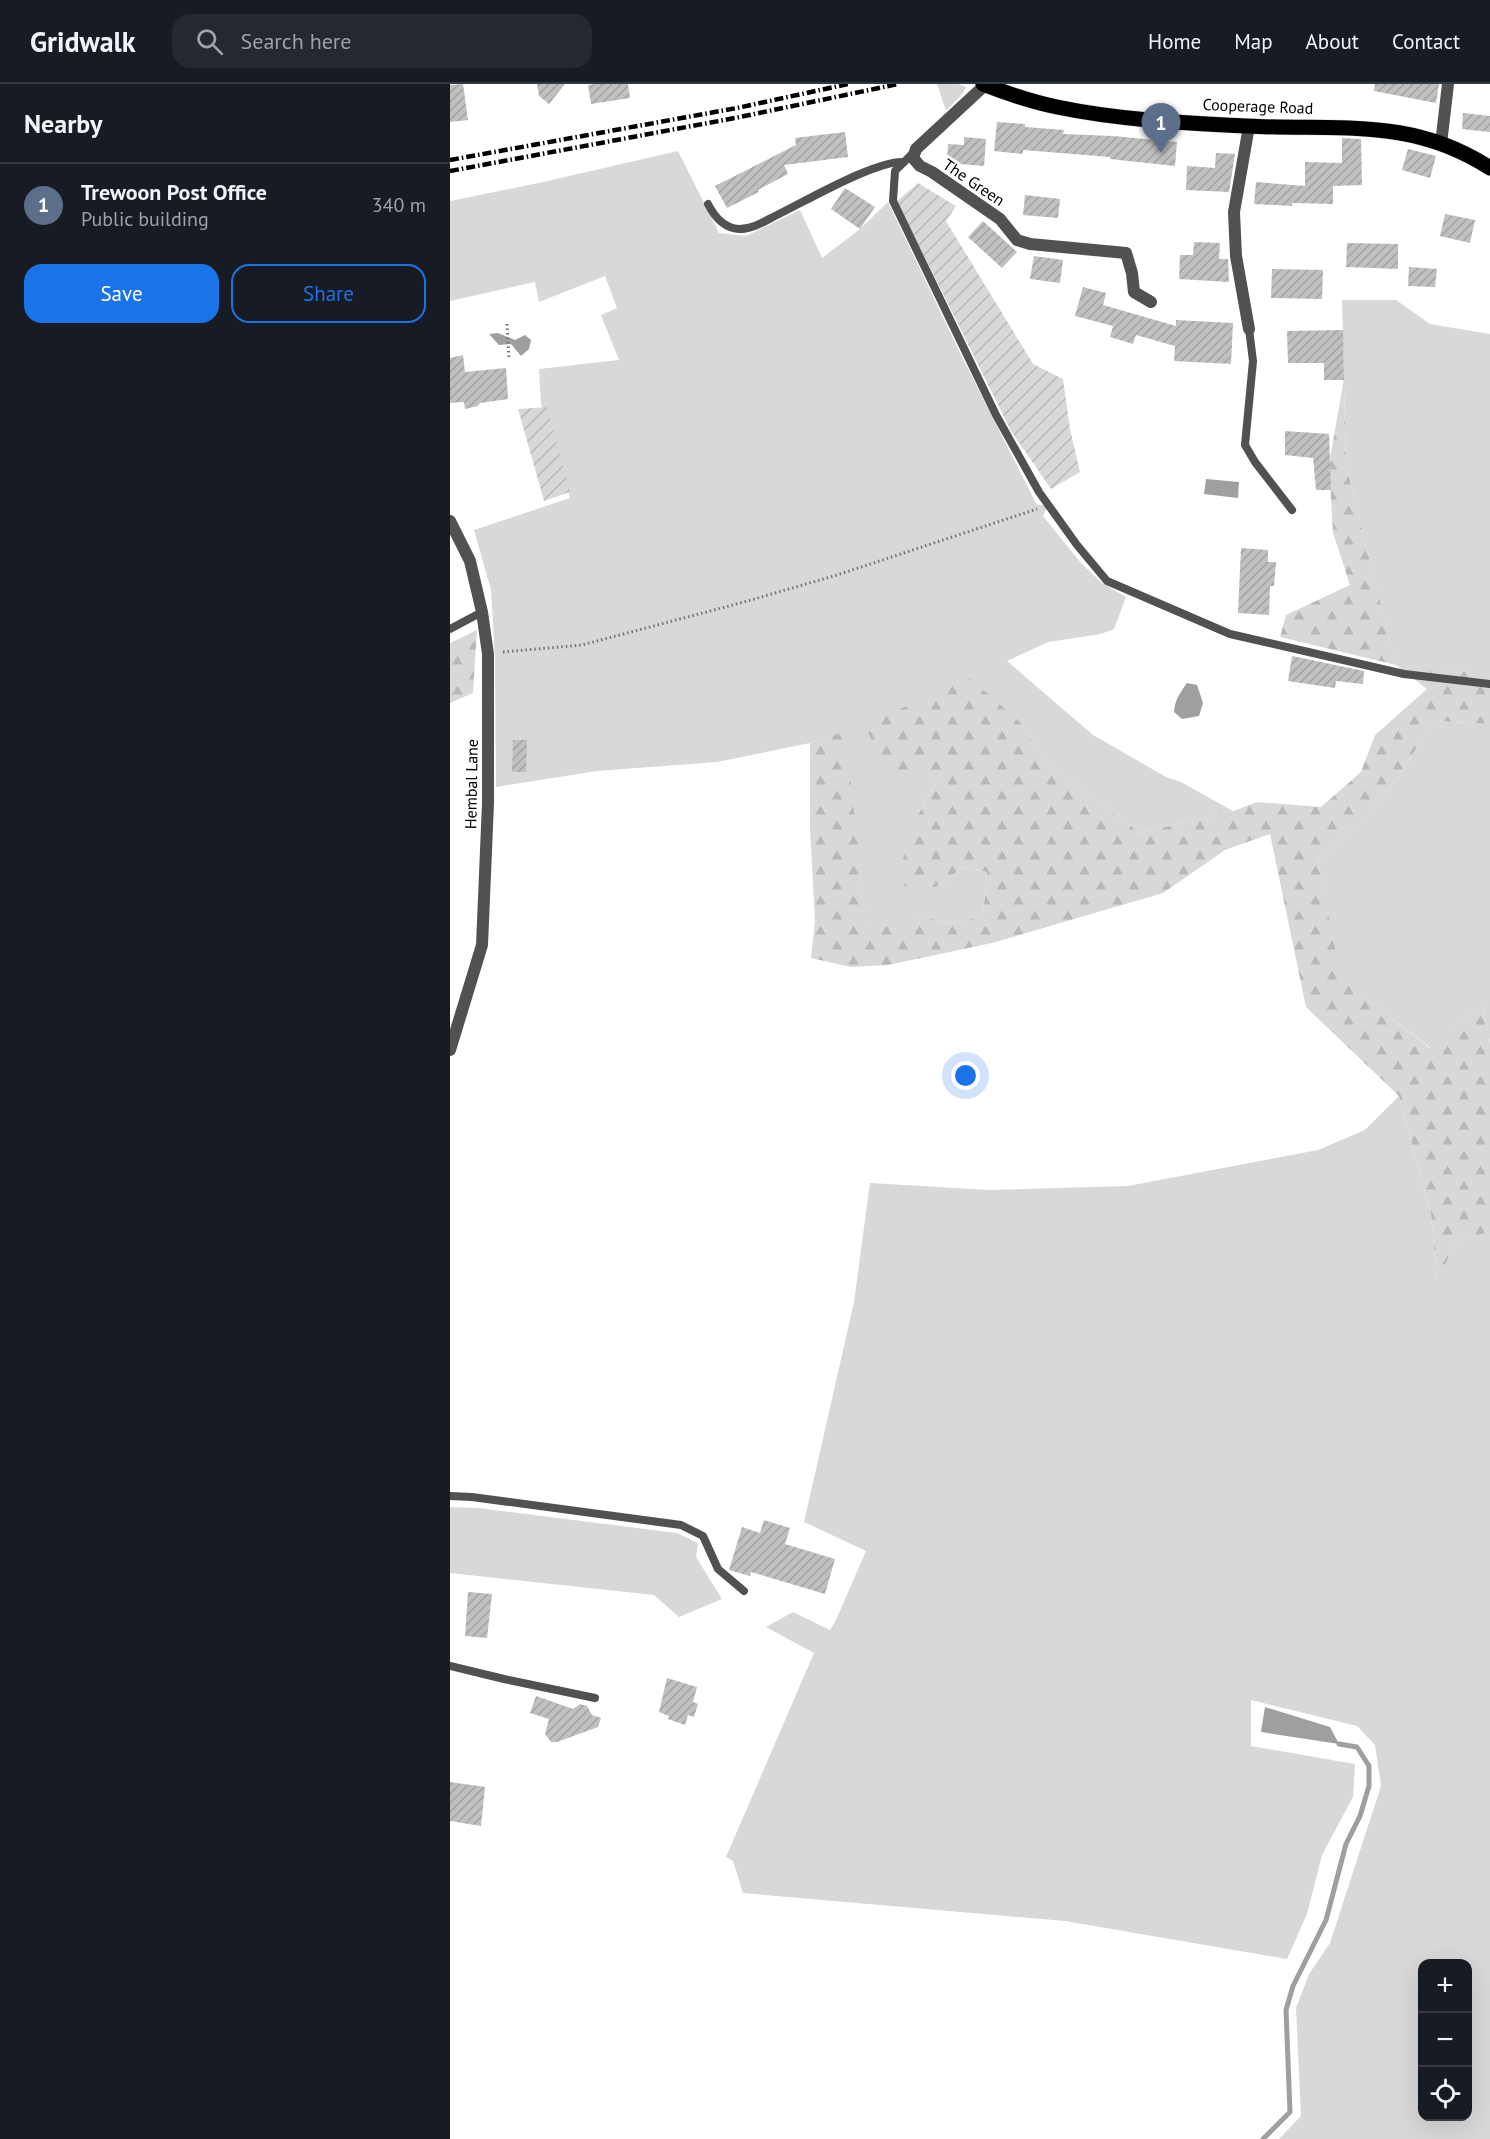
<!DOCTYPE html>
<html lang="en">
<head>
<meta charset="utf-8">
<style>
	:root { --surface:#171b24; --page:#242831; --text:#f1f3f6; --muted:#9ea1a6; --line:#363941; --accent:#1a73e8 }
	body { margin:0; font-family:"PT Sans",sans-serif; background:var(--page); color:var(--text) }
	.controls { position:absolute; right:18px; bottom:18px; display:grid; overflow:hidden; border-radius:12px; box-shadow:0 6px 24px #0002 }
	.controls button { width:54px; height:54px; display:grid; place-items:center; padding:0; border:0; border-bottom:2px solid var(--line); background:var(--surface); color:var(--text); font:30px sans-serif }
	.you { position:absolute; left:516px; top:992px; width:21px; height:21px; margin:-15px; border:4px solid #fff; border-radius:50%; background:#1a73e8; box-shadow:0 0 0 9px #1a73e833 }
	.badge { display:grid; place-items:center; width:39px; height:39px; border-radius:50%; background:var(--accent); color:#fff; font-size:20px; font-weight:700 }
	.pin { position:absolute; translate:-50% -50px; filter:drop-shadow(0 2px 3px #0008) }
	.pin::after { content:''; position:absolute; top:32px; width:21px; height:18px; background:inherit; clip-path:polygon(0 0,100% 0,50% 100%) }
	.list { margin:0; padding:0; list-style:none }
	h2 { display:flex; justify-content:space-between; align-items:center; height:78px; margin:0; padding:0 24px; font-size:26px }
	h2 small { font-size:20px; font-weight:400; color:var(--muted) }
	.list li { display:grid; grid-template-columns:39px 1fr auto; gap:18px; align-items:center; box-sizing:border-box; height:84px; padding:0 24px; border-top:2px solid var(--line) }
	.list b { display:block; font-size:22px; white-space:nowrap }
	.list p { margin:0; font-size:20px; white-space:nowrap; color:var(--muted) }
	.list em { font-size:20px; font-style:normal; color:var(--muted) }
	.actions { display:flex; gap:12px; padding:18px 24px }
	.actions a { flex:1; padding:14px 0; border:2px solid var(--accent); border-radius:18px; text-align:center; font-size:21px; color:var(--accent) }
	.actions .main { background:var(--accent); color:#fff }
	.icon { flex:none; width:33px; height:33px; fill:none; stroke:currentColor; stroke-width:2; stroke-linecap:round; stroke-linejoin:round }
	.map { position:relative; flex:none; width:1040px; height:2055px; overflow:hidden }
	header { display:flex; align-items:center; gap:36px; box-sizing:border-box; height:84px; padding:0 30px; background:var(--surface); border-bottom:2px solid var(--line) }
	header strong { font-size:28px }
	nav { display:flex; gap:33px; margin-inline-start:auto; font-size:21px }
	.search { width:420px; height:54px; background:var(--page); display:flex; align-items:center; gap:15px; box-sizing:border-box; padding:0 21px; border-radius:18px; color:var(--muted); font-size:22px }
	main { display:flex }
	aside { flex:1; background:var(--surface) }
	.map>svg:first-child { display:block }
</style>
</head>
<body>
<header>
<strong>Gridwalk</strong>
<div class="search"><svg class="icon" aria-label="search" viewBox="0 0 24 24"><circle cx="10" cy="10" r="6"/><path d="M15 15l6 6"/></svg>Search here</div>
<nav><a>Home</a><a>Map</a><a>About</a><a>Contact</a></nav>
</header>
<main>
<aside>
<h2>Nearby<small></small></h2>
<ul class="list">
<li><span class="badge" style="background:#5c6f8a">1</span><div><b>Trewoon Post Office</b><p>Public building</p></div><em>340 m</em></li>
</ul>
<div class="actions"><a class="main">Save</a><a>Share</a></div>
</aside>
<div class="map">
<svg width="1040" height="2055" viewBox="0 0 1040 2055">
	<defs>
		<pattern id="forest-firs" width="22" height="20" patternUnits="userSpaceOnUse" patternTransform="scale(1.5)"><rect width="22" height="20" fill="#d8d8d8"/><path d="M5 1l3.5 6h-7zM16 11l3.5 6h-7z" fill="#b8b8b8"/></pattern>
		<pattern id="garden-furrows" width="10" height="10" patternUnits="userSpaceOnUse" patternTransform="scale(1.5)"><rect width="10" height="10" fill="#d8d8d8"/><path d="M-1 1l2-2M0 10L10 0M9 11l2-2" fill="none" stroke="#b8b8b8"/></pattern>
		<pattern id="building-hatch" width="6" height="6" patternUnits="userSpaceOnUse" patternTransform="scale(1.5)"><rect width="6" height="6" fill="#c0c0c0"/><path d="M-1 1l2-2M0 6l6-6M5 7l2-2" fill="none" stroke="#a3a3a3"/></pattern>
	</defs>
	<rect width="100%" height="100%" fill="#fff"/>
	<!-- green -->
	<g fill="#d8d8d8" fill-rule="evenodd">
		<path d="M487,0H508L516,3L513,9L496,27Z"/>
		<path d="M228,67L269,149L296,152L350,126L372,174L410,145L438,118L511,271L587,421H598L593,432L631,479L652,499L676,513L664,545L651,550L598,558L557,577L643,651L716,693L731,698L783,727L690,749L600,682L570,638L492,687L469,729L486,803L512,784L537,788L533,832L498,840L476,832L417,847L394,648L360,659L267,678L147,687L46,703L45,574L41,506L24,446L120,414L91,320L89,285L169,276L151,231L167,224L155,192L89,218L85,198L0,217V117L93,98Z"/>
		<path d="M892,216H946L980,240L1040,250V588H1019L946,581L896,381Z"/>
		<path d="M984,637L1040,640V959L1033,921L981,964L890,895L868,776L915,735L950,690Z"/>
		<path d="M949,1012L981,1130L987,1195L1007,1157L1040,1148V2055H829L851,2032L846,1924L859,1890L880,1859L931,1702L925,1661L907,1642L801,1616V1662L905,1680L903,1713L872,1771L857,1830L837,1875L615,1837L293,1809L283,1777L276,1773L364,1569L316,1543L343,1528L380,1546L385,1538L416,1467L354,1438L404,1218L420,1099L539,1106L678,1102L868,1066L915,1046ZM972,1880H1018V2032H972Z"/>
		<path d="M0,1423L28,1424L227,1449L248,1459L246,1473L272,1515L229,1533L204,1511L0,1489Z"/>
	</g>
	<!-- forest -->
	<g fill="url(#forest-firs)">
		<path d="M894,295L896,381L946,580L1019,588H1040V640L984,637L950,690L915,735L868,776L891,895L980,964L1033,921L1040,959V1148L1007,1157L987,1196L981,1130L949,1012L856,923L820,750L775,766L713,809L542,859L438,881L401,883L361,874L365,837L360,745V659L395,647L417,846L476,832L498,840L533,832L537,788L512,784L486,803H455L450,783L469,729L492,687L439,690L414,641L520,594L570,638L600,682L690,749L783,727L807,718L871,723L911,688L925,651L977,605L946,581L830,553L836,531L900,501L883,449L879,380Z"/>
		<path d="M27,546L23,609L0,619V559Z"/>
	</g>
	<!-- garden -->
	<g fill="url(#garden-furrows)">
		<path d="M468,99L506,122L496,137L583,280L613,295L620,345L630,388L601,405L561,347L447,117Z"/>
		<path d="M97,323L120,408L94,417L68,325Z"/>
	</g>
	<!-- water -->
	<g fill="#9f9f9f">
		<path d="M48,249L65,256L75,251L81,256L79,265L71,272L61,260L49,261L39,250Z"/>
		<path d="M756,395L789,398L788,414L754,410Z"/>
		<path d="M737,599L747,601L753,619L749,632L732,635L724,628C725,615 730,609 737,599Z"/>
		<path d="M815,1623L880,1643L889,1660L811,1648Z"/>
	</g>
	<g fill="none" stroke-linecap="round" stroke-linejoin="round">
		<!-- stream -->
		<path stroke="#9f9f9f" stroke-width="5" d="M813,2055L840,2028L836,1926L843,1902L876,1836L896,1760L910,1732L919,1702V1682L907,1663L889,1660"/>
	</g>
	<!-- building -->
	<g fill="url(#building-hatch)">
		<path d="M13,0L18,36L0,38V1Z"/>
		<path d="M87,0H115L99,20L89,12Z"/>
		<path d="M146,0H178L180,14L141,20L138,1Z"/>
		<path d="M925,0H989L986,19L924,7Z"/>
		<path d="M1013,29L1040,32V48L1012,45Z"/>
		<path d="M547,38L575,40V43L614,46L613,50L663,52L727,58L725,82L660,75V73L573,66V70L544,67Z"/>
		<path d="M395,48L398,73L334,81L338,90L308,106L309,108L277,124L265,102L346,61L345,54Z"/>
		<path d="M514,53L536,55L534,82L497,79L498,60L514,61Z"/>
		<path d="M892,54L911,55L912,101L883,102V120L842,119V122L804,120L806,98L855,102V78L892,79Z"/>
		<path d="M958,65L986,72L980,94L952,86Z"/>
		<path d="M766,69L785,70L779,108L736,106L737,82L765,84Z"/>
		<path d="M395,104L425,123L410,145L381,125Z"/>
		<path d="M575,111L610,115L608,134L573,131Z"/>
		<path d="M995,130L1025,136L1020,159L990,152Z"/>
		<path d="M533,137L567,168L552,184L518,153Z"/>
		<path d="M744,158L770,159L769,175H778L779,198L729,195L730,171H743Z"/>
		<path d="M897,159L948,160V185L896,183Z"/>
		<path d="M584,172L613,176L610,199L580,195Z"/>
		<path d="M959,183L987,185L985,203L958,202Z"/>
		<path d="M822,185L873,186L872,215L821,214Z"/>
		<path d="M633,203L656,209L653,221L726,242V236L783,239L781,280L724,277L725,262L686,251L683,260L660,253L663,242L625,232Z"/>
		<path d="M893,246L894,296H874V279H838L837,247Z"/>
		<path d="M13,271L15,288L56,284L58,315L30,319L28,322L15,325L14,318L0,319V274Z"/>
		<path d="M835,347L879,350L881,406H866L863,374L835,371Z"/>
		<path d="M791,464L818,466V478H826L824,502H820L819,531L788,529Z"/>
		<path d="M842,572L914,587L913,600L886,597L885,604L838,597Z"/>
		<path d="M63,656H77L76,688H62Z"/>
		<path d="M314,1436L340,1444L335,1460L385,1475L375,1510L301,1488L300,1492L279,1486L292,1443L310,1449Z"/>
		<path d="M18,1508L42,1510L37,1554L15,1552Z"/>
		<path d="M217,1594L247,1603L243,1618L248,1620L244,1633L238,1631L235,1641L218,1635L219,1632L209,1628Z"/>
		<path d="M86,1612L123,1625L130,1620L137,1622L142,1631L151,1634L148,1643L107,1658H101L95,1650L99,1635L80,1629Z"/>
		<path d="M0,1698L35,1703L31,1742L0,1737Z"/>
	</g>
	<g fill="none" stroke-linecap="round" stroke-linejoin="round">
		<defs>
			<path id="primary" d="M533,0C556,9 582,18 607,23C669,36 734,39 797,42C886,47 960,32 1040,84"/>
		</defs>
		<!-- primary casing -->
		<use href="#primary" stroke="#dbdbdb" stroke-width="16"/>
		<!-- path -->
		<g stroke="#737373" stroke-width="3" stroke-dasharray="1.5 3" stroke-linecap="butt">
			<path d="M57,240L59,275"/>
			<path d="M53,568L132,561L294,518L387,491L587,425"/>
		</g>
		<!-- service -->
		<g stroke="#515151" stroke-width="8">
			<path d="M464,68L445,87L443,117L546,331L589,408L627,461L657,497L780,550L954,590L1040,600"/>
			<path d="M258,120C264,132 273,144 289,145C303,145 315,137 327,131C356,117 426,76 454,78"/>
			<path d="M799,245L803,277L795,361L805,378L842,426"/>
			<path d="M0,545L32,528"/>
			<path d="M0,1412L22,1413L231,1441L253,1452L268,1485L294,1507"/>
			<path d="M0,1582L54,1595L145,1614"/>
		</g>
		<!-- minor -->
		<g stroke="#515151" stroke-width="12">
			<path d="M535,1L466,65L463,74L470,82L482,88L550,135L567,156L580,160L676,169L682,189L684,208L701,218"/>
			<path d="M799,42L784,128L786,172L799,245"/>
			<path d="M991,60L998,0"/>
			<path d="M0,437L20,477L32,528L38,570V719L32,861L0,966"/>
		</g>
		<!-- primary -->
		<use href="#primary" stroke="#000" stroke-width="15"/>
		<!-- rail -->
		<g stroke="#000" stroke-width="4.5" stroke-dasharray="9 3 1.5 3" stroke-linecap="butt">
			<path d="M0,76L287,24L398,0"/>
			<path d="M0,87L285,34L448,0"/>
		</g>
	</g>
	<g text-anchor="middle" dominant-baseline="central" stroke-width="6" stroke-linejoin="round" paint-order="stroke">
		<!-- street labels -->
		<g font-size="16" fill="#000" stroke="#fff">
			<text transform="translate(808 22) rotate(2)">Cooperage Road</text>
			<text transform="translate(524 98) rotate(34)">The Green</text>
			<text transform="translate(21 700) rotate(-89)">Hembal Lane</text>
		</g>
	</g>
</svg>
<div class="controls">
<button>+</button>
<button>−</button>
<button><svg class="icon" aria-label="locate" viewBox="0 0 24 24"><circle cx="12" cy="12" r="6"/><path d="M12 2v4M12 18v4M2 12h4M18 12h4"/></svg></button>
</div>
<div class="you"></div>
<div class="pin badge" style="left:711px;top:69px;background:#5c6f8a">1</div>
</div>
</main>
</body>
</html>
